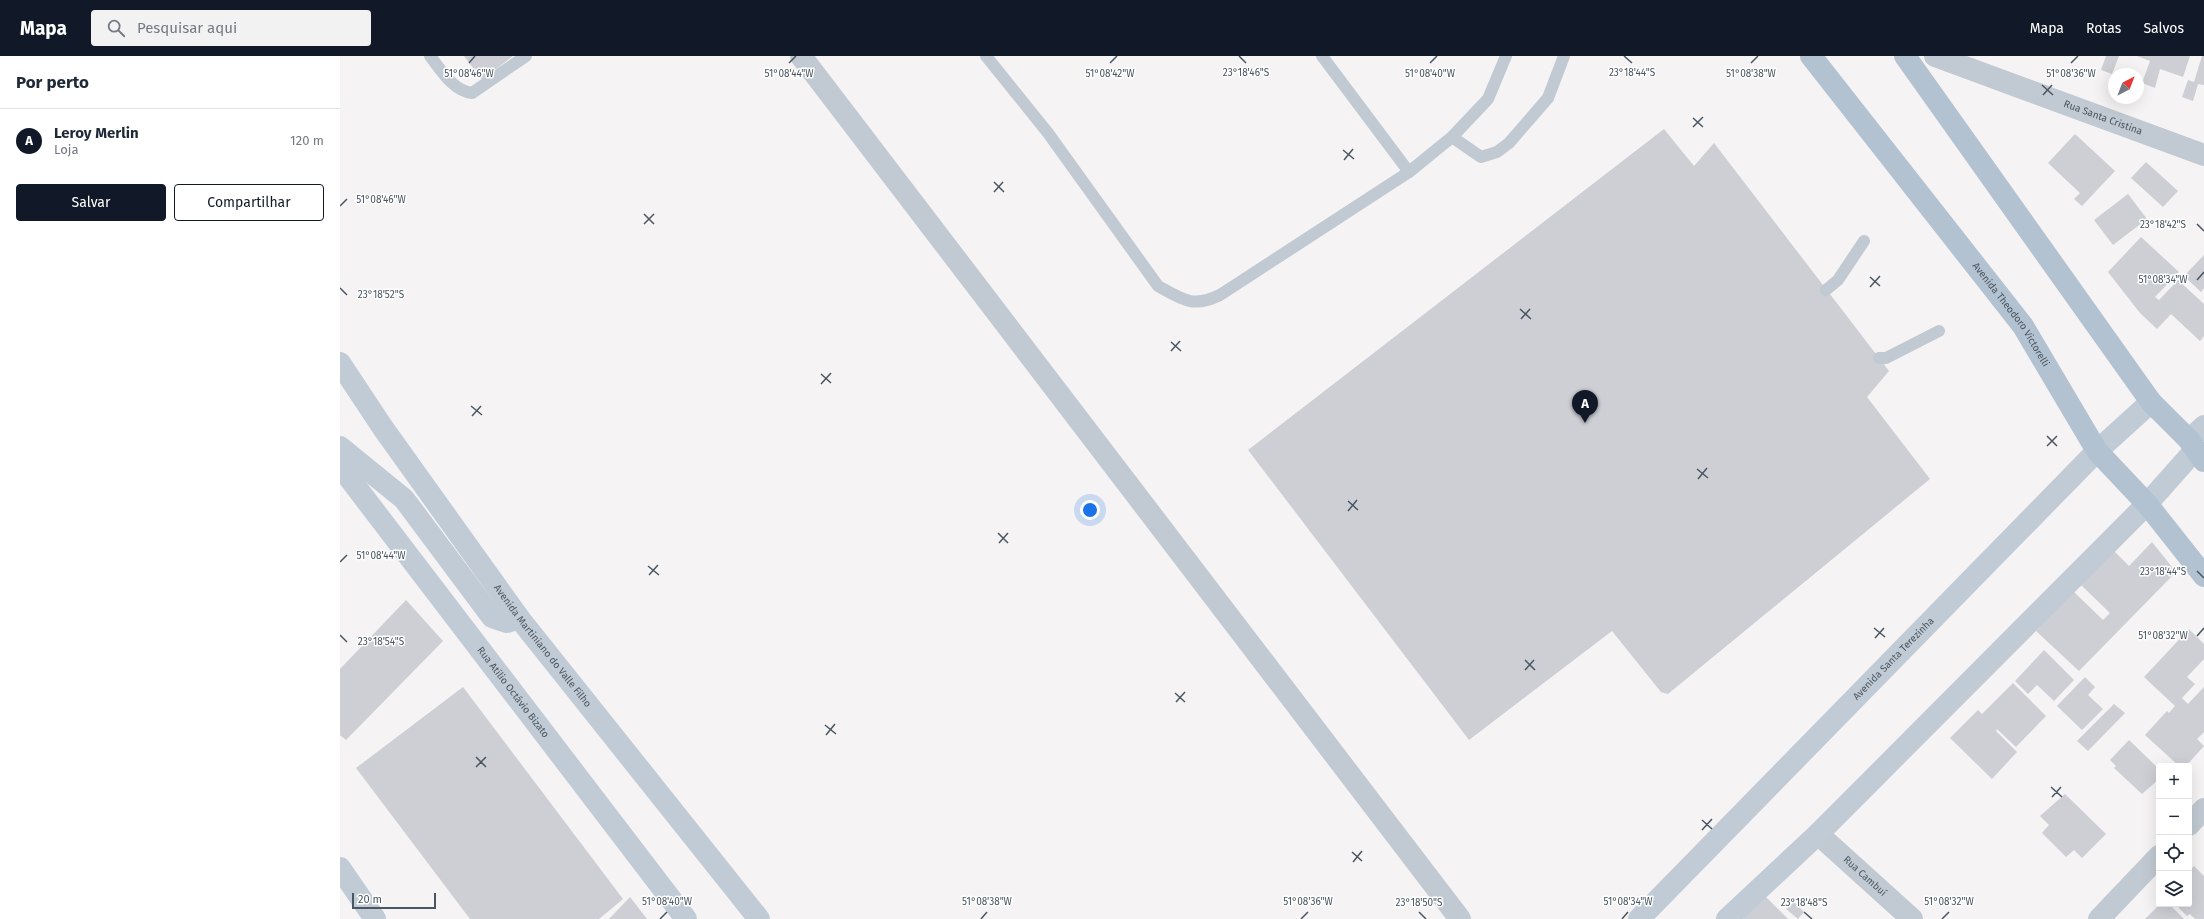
<!DOCTYPE html>
<html lang="pt">
<head>
<meta charset="utf-8">
<style>
	:root { --surface:#fff; --page:#f2f2f3; --text:#1f2937; --muted:#747a83; --line:#e0e1e3; --accent:#111827 }
	body { margin:0; font-family:"Fira Sans",sans-serif; background:var(--page); color:var(--text) }
	.controls { position:absolute; right:12px; bottom:12px; display:grid; overflow:hidden; border-radius:4px; box-shadow:0 4px 16px #0002 }
	.controls button { width:36px; height:36px; display:grid; place-items:center; padding:0; border:0; border-bottom:1px solid var(--line); background:var(--surface); color:var(--text); font:20px sans-serif }
	.compass { position:absolute; left:1768px; top:12px; width:36px; height:36px; border-radius:50%; background:var(--surface); box-shadow:0 4px 16px #0002; rotate:42deg }
	.scale { position:absolute; left:12px; bottom:10px; width:84px; box-sizing:border-box; padding-left:4px; border:2px solid #4a5661; border-top:0; font-size:11px; line-height:14px; white-space:nowrap; color:#4a5661; -webkit-text-stroke:3px #fff; paint-order:stroke }
	.you { position:absolute; left:750px; top:454px; width:14px; height:14px; margin:-10px; border:3px solid #fff; border-radius:50%; background:#1a73e8; box-shadow:0 0 0 6px #1a73e833 }
	.badge { display:grid; place-items:center; width:26px; height:26px; border-radius:50%; background:var(--accent); color:#fff; font-size:13px; font-weight:700 }
	.pin { position:absolute; translate:-50% -33px; filter:drop-shadow(0 1px 2px #0008) }
	.pin::after { content:''; position:absolute; top:21px; width:14px; height:12px; background:inherit; clip-path:polygon(0 0,100% 0,50% 100%) }
	.list { margin:0; padding:0; list-style:none }
	h2 { display:flex; justify-content:space-between; align-items:center; height:52px; margin:0; padding:0 16px; font-size:17px }
	h2 small { font-size:13px; font-weight:400; color:var(--muted) }
	.list li { display:grid; grid-template-columns:26px 1fr auto; gap:12px; align-items:center; box-sizing:border-box; height:64px; padding:0 16px; border-top:1px solid var(--line) }
	.list b { display:block; font-size:15px; white-space:nowrap }
	.list p { margin:0; font-size:13px; white-space:nowrap; color:var(--muted) }
	.list em { font-size:13px; font-style:normal; color:var(--muted) }
	.actions { display:flex; gap:8px; padding:12px 16px }
	.actions a { flex:1; padding:9px 0; border:1px solid var(--accent); border-radius:4px; text-align:center; font-size:14px; color:var(--accent) }
	.actions .main { background:var(--accent); color:#fff }
	.icon { flex:none; width:22px; height:22px; fill:none; stroke:currentColor; stroke-width:2; stroke-linecap:round; stroke-linejoin:round }
	.map { position:relative; flex:none; width:1864px; height:863px; overflow:hidden }
	header { display:flex; align-items:center; gap:24px; box-sizing:border-box; height:56px; padding:0 20px; background:var(--accent); color:#fff }
	header strong { font-size:19px }
	nav { display:flex; gap:22px; margin-inline-start:auto; font-size:14px }
	.search { width:280px; height:36px; background:var(--page); display:flex; align-items:center; gap:10px; box-sizing:border-box; padding:0 14px; border-radius:4px; color:var(--muted); font-size:15px }
	main { display:flex }
	aside { flex:1; background:var(--surface) }
	.map>svg:first-child { display:block }
</style>
</head>
<body>
<header>
<strong>Mapa</strong>
<div class="search"><svg class="icon" aria-label="search" viewBox="0 0 24 24"><circle cx="10" cy="10" r="6"/><path d="M15 15l6 6"/></svg>Pesquisar aqui</div>
<nav><a>Mapa</a><a>Rotas</a><a>Salvos</a></nav>
</header>
<main>
<aside>
<h2>Por perto<small></small></h2>
<ul class="list">
<li><span class="badge">A</span><div><b>Leroy Merlin</b><p>Loja</p></div><em>120 m</em></li>
</ul>
<div class="actions"><a class="main">Salvar</a><a>Compartilhar</a></div>
</aside>
<div class="map">
<svg width="1864" height="863" viewBox="0 0 1864 863">
	<rect width="100%" height="100%" fill="#f5f3f3"/>
	<!-- building -->
	<g fill="#cdcfd5">
		<path d="M124,0H173L142,24Z"/>
		<path d="M1766,0H1779L1772,18L1761,14Z"/>
		<path d="M1797,0H1850L1843,21L1820,13L1815,32L1802,27L1810,5Z"/>
		<path d="M1862,0H1864V29L1858,28L1853,45L1842,41L1848,24L1854,26Z"/>
		<path d="M1324,73L1354,110L1374,87L1549,315L1527,341L1590,423L1328,638L1321,636L1272,575L1129,684L908,394Z"/>
		<path d="M1735,78L1775,115L1742,150L1734,143L1740,137L1708,107Z"/>
		<path d="M1806,106L1838,135L1823,151L1791,122Z"/>
		<path d="M1788,138L1807,163L1773,189L1754,164Z"/>
		<path d="M1801,181L1839,216L1815,241L1819,244L1838,224L1864,248V280L1860,285L1831,258L1817,273L1800,257L1768,216Z"/>
		<path d="M1864,199V232L1861,236L1844,220Z"/>
		<path d="M1812,486L1836,516L1739,615L1696,575L1733,535L1763,564L1770,557L1740,528L1773,494L1789,510Z"/>
		<path d="M66,544L103,585L6,684L0,679V613Z"/>
		<path d="M1849,573L1864,588V603L1847,621L1855,628L1842,642L1848,648L1864,631V676L1857,683L1864,690L1846,710H1839L1805,679L1827,655L1829,657L1835,650L1804,621Z"/>
		<path d="M1704,594L1734,624L1714,645L1697,629L1688,638L1675,625Z"/>
		<path d="M1745,621L1755,631L1748,639L1763,653L1742,674L1717,650Z"/>
		<path d="M1673,627L1706,660L1676,691L1657,673L1656,675L1677,696L1652,723L1610,682L1638,654L1642,658Z"/>
		<path d="M123,631L283,843L259,863H130L16,712Z"/>
		<path d="M1774,648L1785,657L1748,695L1737,685Z"/>
		<path d="M1789,684L1819,713V723L1802,738L1774,712L1776,710L1770,704Z"/>
		<path d="M1725,738L1766,778L1742,802L1734,794L1726,801L1702,777L1709,769L1700,760Z"/>
		<path d="M1854,810L1864,820V863H1855L1850,858L1847,860L1835,848H1849V815Z"/>
		<path d="M1422,837L1448,863H1403Z"/>
		<path d="M290,841L307,863H269Z"/>
		<path d="M1454,846L1464,856L1458,863L1446,853Z"/>
		<path d="M1820,848H1829L1844,863H1805Z"/>
	</g>
	<g fill="none" stroke-linecap="round" stroke-linejoin="round">
		<!-- lane -->
		<g stroke="#c1cad2" stroke-width="12">
			<path d="M90,0C101,14 113,35 132,37L186,0"/>
			<path d="M646,0L708,77L818,230C843,244 853,252 880,239L1069,116L1112,81L1148,43L1166,0"/>
			<path d="M982,0L1069,116"/>
			<path d="M1112,81L1141,101L1157,96L1169,87L1208,42L1224,0"/>
			<path d="M1486,234L1498,224L1524,185"/>
			<path d="M1539,302H1546L1599,275"/>
		</g>
		<!-- street -->
		<g stroke="#c1cad2" stroke-width="22">
			<path d="M461,0L1120,863"/>
			<path id="s1" d="M1595,0L1864,99"/>
			<path d="M1849,769L1864,753"/>
			<path id="s2" d="M1478,778L1572,863"/>
			<path d="M1759,863L1819,800"/>
		</g>
		<!-- secondary -->
		<g stroke="#c1cbd6" stroke-width="22">
			<path id="s3" d="M0,307L43,372L179,562L419,863"/>
			<path d="M1849,384L1864,370"/>
			<path d="M0,391L64,443L152,561L167,566L179,562"/>
			<path id="s4" d="M0,410L346,863"/>
			<path d="M0,812L35,863"/>
			<path id="s5" d="M1299,863L1757,395L1811,346"/>
			<path d="M1387,863L1478,778L1807,448L1855,394"/>
		</g>
		<!-- primary -->
		<g stroke="#b3c2d1" stroke-width="22">
			<path id="s6" d="M1471,0L1683,270L1757,395L1807,448L1864,520"/>
			<path d="M1565,0L1811,346L1849,384L1864,405"/>
		</g>
	</g>
	<!-- ticks -->
	<path fill="none" stroke="#4a5661" stroke-width="1.5" d="M899,0L906,7M1284,0L1292,7M129,7L135,0M449,7L456,0M770,7L777,0M1090,7L1097,0M1411,7L1418,0M1731,7L1738,0M1702,29L1713,39M1703,39L1712,29M1353,62L1363,71M1353,71L1363,61M1003,94L1014,103M1004,104L1013,93M654,126L664,136M654,136L663,126M0,150L7,143M304,158L314,168M304,168L314,158M1857,168L1864,175M1530,221L1540,230M1857,224L1864,216M1530,231L1540,220M0,232L7,239M1180,253L1191,263M1181,263L1190,253M831,286L841,295M831,295L840,285M481,318L491,327M481,328L491,317M131,350L142,359M132,360L141,350M1707,380L1717,390M1707,390L1717,380M1357,413L1368,422M1358,423L1367,412M1008,445L1018,454M1008,455L1017,444M658,477L668,487M659,487L668,477M0,506L7,499M308,510L319,519M1857,515L1864,522M309,519L318,509M1534,572L1545,581M0,579L7,586M1857,580L1864,572M1535,582L1544,572M1185,604L1195,614M1185,614L1194,604M835,637L845,646M836,646L845,636M485,669L496,678M486,679L495,668M136,701L146,711M136,711L146,701M1711,731L1722,741M1712,741L1721,731M1362,764L1372,773M1362,774L1372,763M1012,796L1022,805M1013,806L1022,795M1079,856L1086,863M1464,856L1472,863M320,863L327,856M641,863L647,856M961,863L968,856M1282,863L1288,856M1602,863L1609,856"/>
	<g text-anchor="middle" dominant-baseline="central" stroke-width="3" stroke-linejoin="round" paint-order="stroke">
		<!-- street labels -->
		<g font-size="10" fill="#4a5661" stroke="#fff">
			<text stroke="none"><textPath href="#s1" startOffset="179">Rua Santa Cristina</textPath></text>
			<text stroke="none"><textPath href="#s6" startOffset="327">Avenida Theodoro Victorelli</textPath></text>
			<text stroke="none"><textPath href="#s3" startOffset="348">Avenida Martiniano do Valle Filho</textPath></text>
			<text stroke="none"><textPath href="#s5" startOffset="364">Avenida Santa Terezinha</textPath></text>
			<text stroke="none"><textPath href="#s4" startOffset="285">Rua Atílio Octávio Bizato</textPath></text>
			<text stroke="none"><textPath href="#s2" startOffset="63">Rua Cambuí</textPath></text>
		</g>
	</g>
	<g font-size="10" text-anchor="middle" fill="#4a5661" stroke="#fff" stroke-width="3" stroke-linejoin="round" paint-order="stroke">
		<text x="906" y="20">23°18'46"S</text>
		<text x="1292" y="20">23°18'44"S</text>
		<text x="449" y="21">51°08'44"W</text>
		<text x="770" y="21">51°08'42"W</text>
		<text x="1090" y="21">51°08'40"W</text>
		<text x="1731" y="21">51°08'36"W</text>
		<text x="129" y="21">51°08'46"W</text>
		<text x="1411" y="21">51°08'38"W</text>
		<text x="41" y="147">51°08'46"W</text>
		<text x="1823" y="172">23°18'42"S</text>
		<text x="1823" y="227">51°08'34"W</text>
		<text x="41" y="242">23°18'52"S</text>
		<text x="41" y="503">51°08'44"W</text>
		<text x="1823" y="519">23°18'44"S</text>
		<text x="1823" y="583">51°08'32"W</text>
		<text x="41" y="589">23°18'54"S</text>
		<text x="327" y="849">51°08'40"W</text>
		<text x="647" y="849">51°08'38"W</text>
		<text x="968" y="849">51°08'36"W</text>
		<text x="1288" y="849">51°08'34"W</text>
		<text x="1609" y="849">51°08'32"W</text>
		<text x="1079" y="850">23°18'50"S</text>
		<text x="1464" y="850">23°18'48"S</text>
	</g>
</svg>
<div class="controls">
<button>+</button>
<button>−</button>
<button><svg class="icon" aria-label="locate" viewBox="0 0 24 24"><circle cx="12" cy="12" r="6"/><path d="M12 2v4M12 18v4M2 12h4M18 12h4"/></svg></button>
<button><svg class="icon" aria-label="layers" viewBox="0 0 24 24"><path d="M12 4l9 5-9 5-9-5zM3 14l9 5 9-5"/></svg></button>
</div>
<svg class="compass" viewBox="-18 -18 36 36"><path d="M0-13l5 13h-10z" fill="#e53935"/><path d="M0 13l5-13h-10z" fill="#747a83"/></svg>
<div class="scale">20 m</div>
<div class="you"></div>
<div class="pin badge" style="left:1245px;top:367px">A</div>
</div>
</main>
</body>
</html>
